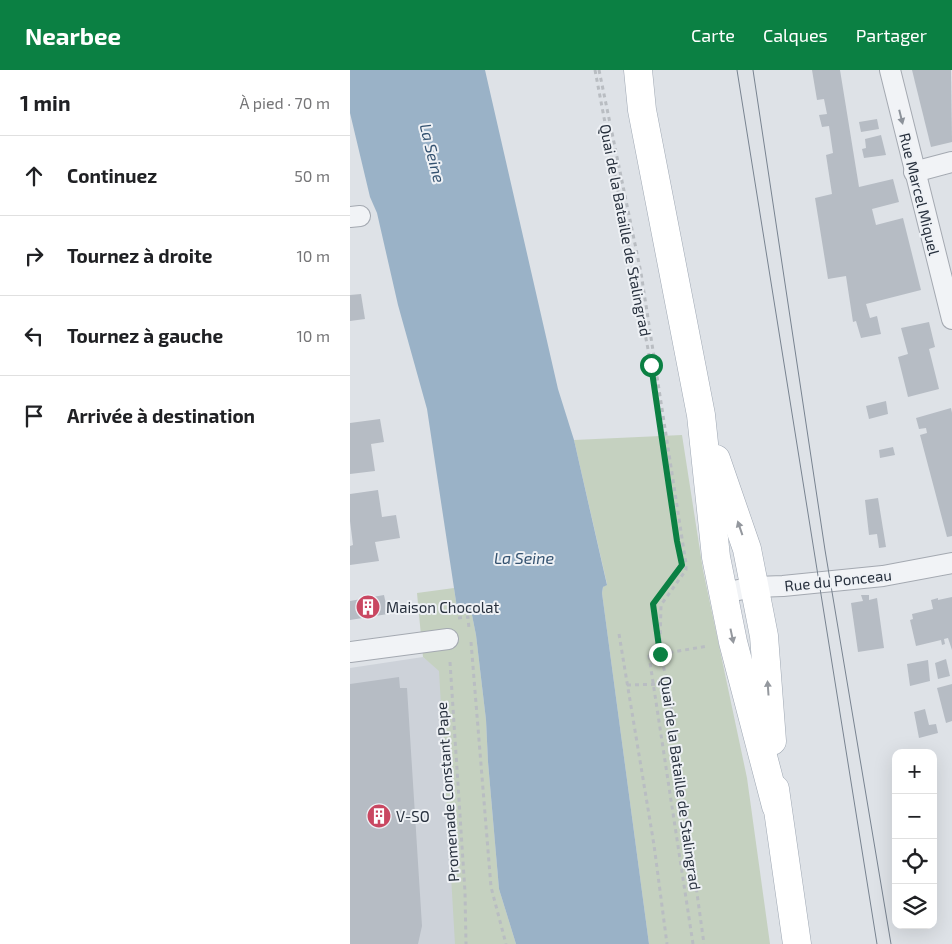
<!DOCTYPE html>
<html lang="fr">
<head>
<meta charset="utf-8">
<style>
	:root { --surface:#fff; --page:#f6f6f6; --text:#202124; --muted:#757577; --line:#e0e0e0; --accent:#0b8043 }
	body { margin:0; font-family:"Exo 2",sans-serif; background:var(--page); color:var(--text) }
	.controls { position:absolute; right:15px; bottom:15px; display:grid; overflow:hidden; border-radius:10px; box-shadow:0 5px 20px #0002 }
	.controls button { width:45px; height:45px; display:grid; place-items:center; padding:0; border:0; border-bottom:1px solid var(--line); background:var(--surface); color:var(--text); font:25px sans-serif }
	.stop { position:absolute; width:15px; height:15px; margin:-11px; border:4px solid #0b8043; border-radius:50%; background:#fff }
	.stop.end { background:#0b8043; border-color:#fff; box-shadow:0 1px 5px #0008 }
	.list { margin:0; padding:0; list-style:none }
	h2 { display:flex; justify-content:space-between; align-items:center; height:65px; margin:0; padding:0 20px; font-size:21px }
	h2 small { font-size:16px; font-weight:400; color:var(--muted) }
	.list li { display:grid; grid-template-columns:32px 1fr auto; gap:15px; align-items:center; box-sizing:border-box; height:80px; padding:0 20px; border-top:1px solid var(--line) }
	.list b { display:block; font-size:19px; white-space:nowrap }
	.list em { font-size:16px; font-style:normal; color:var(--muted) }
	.icon { flex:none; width:28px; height:28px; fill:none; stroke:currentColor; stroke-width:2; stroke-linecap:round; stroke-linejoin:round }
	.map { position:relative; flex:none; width:602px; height:874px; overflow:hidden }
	header { display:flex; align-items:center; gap:30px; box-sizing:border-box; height:70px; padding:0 25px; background:var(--accent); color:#fff }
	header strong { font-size:24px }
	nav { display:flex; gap:28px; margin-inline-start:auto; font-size:18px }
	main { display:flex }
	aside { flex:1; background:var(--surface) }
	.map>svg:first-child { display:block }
</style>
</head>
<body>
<header>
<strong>Nearbee</strong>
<nav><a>Carte</a><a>Calques</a><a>Partager</a></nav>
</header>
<main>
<aside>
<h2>1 min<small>À pied · 70 m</small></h2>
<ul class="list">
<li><svg class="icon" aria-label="ahead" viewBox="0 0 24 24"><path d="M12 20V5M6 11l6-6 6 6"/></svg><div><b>Continuez</b></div><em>50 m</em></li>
<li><svg class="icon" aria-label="right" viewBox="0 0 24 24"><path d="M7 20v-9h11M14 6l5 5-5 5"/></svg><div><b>Tournez à droite</b></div><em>10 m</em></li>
<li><svg class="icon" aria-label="left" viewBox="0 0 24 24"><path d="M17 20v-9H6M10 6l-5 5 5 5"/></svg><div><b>Tournez à gauche</b></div><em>10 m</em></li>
<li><svg class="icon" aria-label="arrive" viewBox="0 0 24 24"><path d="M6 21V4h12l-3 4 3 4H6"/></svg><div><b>Arrivée à destination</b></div></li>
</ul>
</aside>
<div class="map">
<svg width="602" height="874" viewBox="0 0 602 874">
	<rect width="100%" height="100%" fill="#dee2e7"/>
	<!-- built -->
	<path fill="#cdd2d9" d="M73,587L94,604L113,874H0V598Z"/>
	<!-- green -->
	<g fill="#c5d1c0">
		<path d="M332,365L353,500L397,708L420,874H299L252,523L253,517L257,514L224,370Z"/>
		<path d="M104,518L107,538L121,540L126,565L136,650L138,692L149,819L166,874H105L89,601L73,587L67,523Z"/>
	</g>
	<!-- water -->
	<path fill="#9ab2c7" d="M0,0H135L208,319L224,370L257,515L253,517L252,523L299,874H166L149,819L138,692L136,650L126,565L121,540L107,538L77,339L48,235L27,143L20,127L0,43Z"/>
	<!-- building -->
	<g fill="#b6bcc4">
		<path d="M462,0H490L509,117L543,109L549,132L522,139L526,155L553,148L571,220L516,234L520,248L527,246L531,264L511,268L506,251L503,252L496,206L478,209L465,128L482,124L476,85L483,83L479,56L472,57L469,45L477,44L474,29L467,30Z"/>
		<path d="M562,0H601L602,72L581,77Z"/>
		<path d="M527,49L529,59L511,62L509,52Z"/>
		<path d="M531,65L536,85L514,88L512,79L516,78L515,69Z"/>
		<path d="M11,224L15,249L0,251V225Z"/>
		<path d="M579,252L585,277L579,279L589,319L558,327L548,287L558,284L551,258Z"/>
		<path d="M536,331L538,344L519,349L516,336Z"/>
		<path d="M601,338L602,343V466L597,467L570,365L577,363L576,358L569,359L566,348Z"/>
		<path d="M30,349L34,372L21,374L25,401L0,404V353Z"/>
		<path d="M543,377L545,385L530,388L529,380Z"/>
		<path d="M28,420L32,447L46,445L50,468L25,472L29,491L0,495V476L3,475L0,451V424Z"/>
		<path d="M528,428L536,477L529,478L527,464L519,465L515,430Z"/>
		<path d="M34,525L38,544L0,550V531Z"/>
		<path d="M511,525H519V530L527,528L534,578L508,582L501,533L513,531Z"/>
		<path d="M602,527V580L598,568L594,569L595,574L592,575L591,570L566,576L560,550L563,549L562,544L583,539L581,530L588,528V530Z"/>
		<path d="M596,589L600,606L588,609L585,593Z"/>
		<path d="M578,590L580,611L560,616L557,594Z"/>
		<path d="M49,607L50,618H57L72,856L68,874H0V614Z"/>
		<path d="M602,614V651L596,653L587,618Z"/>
		<path d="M575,639L579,655L586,654L588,663L569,668L564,642Z"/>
	</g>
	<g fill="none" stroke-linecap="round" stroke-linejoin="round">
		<defs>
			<g id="minor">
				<path d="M540,0L602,249"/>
				<path d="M564,102L602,92"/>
				<path d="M0,147L10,146"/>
				<path d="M373,523L404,517L433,516L533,506L602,493"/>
				<path d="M0,582L98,569"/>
			</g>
			<g id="primary">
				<path d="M288,0L292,40L351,345L366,487L383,572L426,736"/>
				<path d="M366,389L397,479L414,566L422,671"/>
				<path d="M425,719L447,874"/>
			</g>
		</defs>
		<!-- minor casing -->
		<use href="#minor" stroke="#a4a9b1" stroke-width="22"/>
		<!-- primary casing -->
		<use href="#primary" stroke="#9ea7b3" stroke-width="29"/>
		<!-- path -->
		<g stroke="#b9bdc2" stroke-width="3" stroke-dasharray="4 4" stroke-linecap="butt">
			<path d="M245,0L301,295L327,471L333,495L303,534L310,584L318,614L354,874"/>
			<path d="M249,0L291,203L336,494V500L311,535L310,574"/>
			<path d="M108,548L118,547L119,559"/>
			<path d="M269,564L304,775L317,874"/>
			<path d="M121,572L141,817L156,874"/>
			<path d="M100,592L115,822L116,874"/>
			<path d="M277,615L318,614"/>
			<path d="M343,874L299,586L358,576"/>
		</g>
		<!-- minor -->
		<use href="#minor" stroke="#f1f3f6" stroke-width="20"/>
		<!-- primary -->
		<use href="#primary" stroke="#fff" stroke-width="28"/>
		<!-- tram -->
		<g stroke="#788390" stroke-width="1">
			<path d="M387,0L527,874"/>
			<path d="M403,0L475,480L541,874"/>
		</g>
	</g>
	<!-- one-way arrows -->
	<defs><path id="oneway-solid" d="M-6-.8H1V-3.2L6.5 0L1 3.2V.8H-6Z" transform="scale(1.25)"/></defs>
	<use fill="#8c929a" href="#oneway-solid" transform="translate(551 47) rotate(76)"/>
	<g fill="#94989e">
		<use href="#oneway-solid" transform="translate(390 458) rotate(-109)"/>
		<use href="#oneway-solid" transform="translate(382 566) rotate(78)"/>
		<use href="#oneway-solid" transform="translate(418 618) rotate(-94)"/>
	</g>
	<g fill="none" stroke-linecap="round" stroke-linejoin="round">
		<!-- route -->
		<path stroke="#0b8043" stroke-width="6" d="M301,295L327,471L332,495L303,534L310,584"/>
	</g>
	<!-- icons -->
	<defs>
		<symbol id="building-disc" viewBox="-11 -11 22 22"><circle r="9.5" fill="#c94761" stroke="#eef1f5"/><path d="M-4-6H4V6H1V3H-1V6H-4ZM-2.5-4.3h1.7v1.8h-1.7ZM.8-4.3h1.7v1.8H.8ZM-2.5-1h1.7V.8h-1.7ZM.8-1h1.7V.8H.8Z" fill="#fff"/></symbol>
	</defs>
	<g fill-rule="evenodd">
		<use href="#building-disc" x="4" y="523" width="28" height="28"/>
		<use href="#building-disc" x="15" y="732" width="28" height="28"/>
	</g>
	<g text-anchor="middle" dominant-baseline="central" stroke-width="4" stroke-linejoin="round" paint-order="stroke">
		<!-- street labels -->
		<g font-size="15" fill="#28313e" stroke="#eef1f5">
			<text transform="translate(570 124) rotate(76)">Rue Marcel Miquel</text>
			<text transform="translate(276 160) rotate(79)">Quai de la Bataille de Stalingrad</text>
			<text transform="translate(488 510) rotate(-6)">Rue du Ponceau</text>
			<text transform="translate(331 713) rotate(82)">Quai de la Bataille de Stalingrad</text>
			<text transform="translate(97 722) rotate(-94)">Promenade Constant Pape</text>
		</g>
		<!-- poi labels -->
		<g font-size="15" fill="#28313e" stroke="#eef1f5" text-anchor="start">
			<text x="36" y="537">Maison Chocolat</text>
			<text x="46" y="746">V-SO</text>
		</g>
		<!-- water labels -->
		<g font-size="16" font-style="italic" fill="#345270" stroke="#eef1f5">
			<text transform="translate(83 83) rotate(76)">La Seine</text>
			<text x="174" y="487">La Seine</text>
		</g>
	</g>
</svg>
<div class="controls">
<button>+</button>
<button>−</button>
<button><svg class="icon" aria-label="locate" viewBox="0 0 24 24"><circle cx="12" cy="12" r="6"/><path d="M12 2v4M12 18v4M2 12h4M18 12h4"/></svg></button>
<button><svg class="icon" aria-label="layers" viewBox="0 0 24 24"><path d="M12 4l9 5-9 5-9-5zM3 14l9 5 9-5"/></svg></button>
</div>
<div class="stop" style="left:301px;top:295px"></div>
<div class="stop end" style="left:310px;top:584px"></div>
</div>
</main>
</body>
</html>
